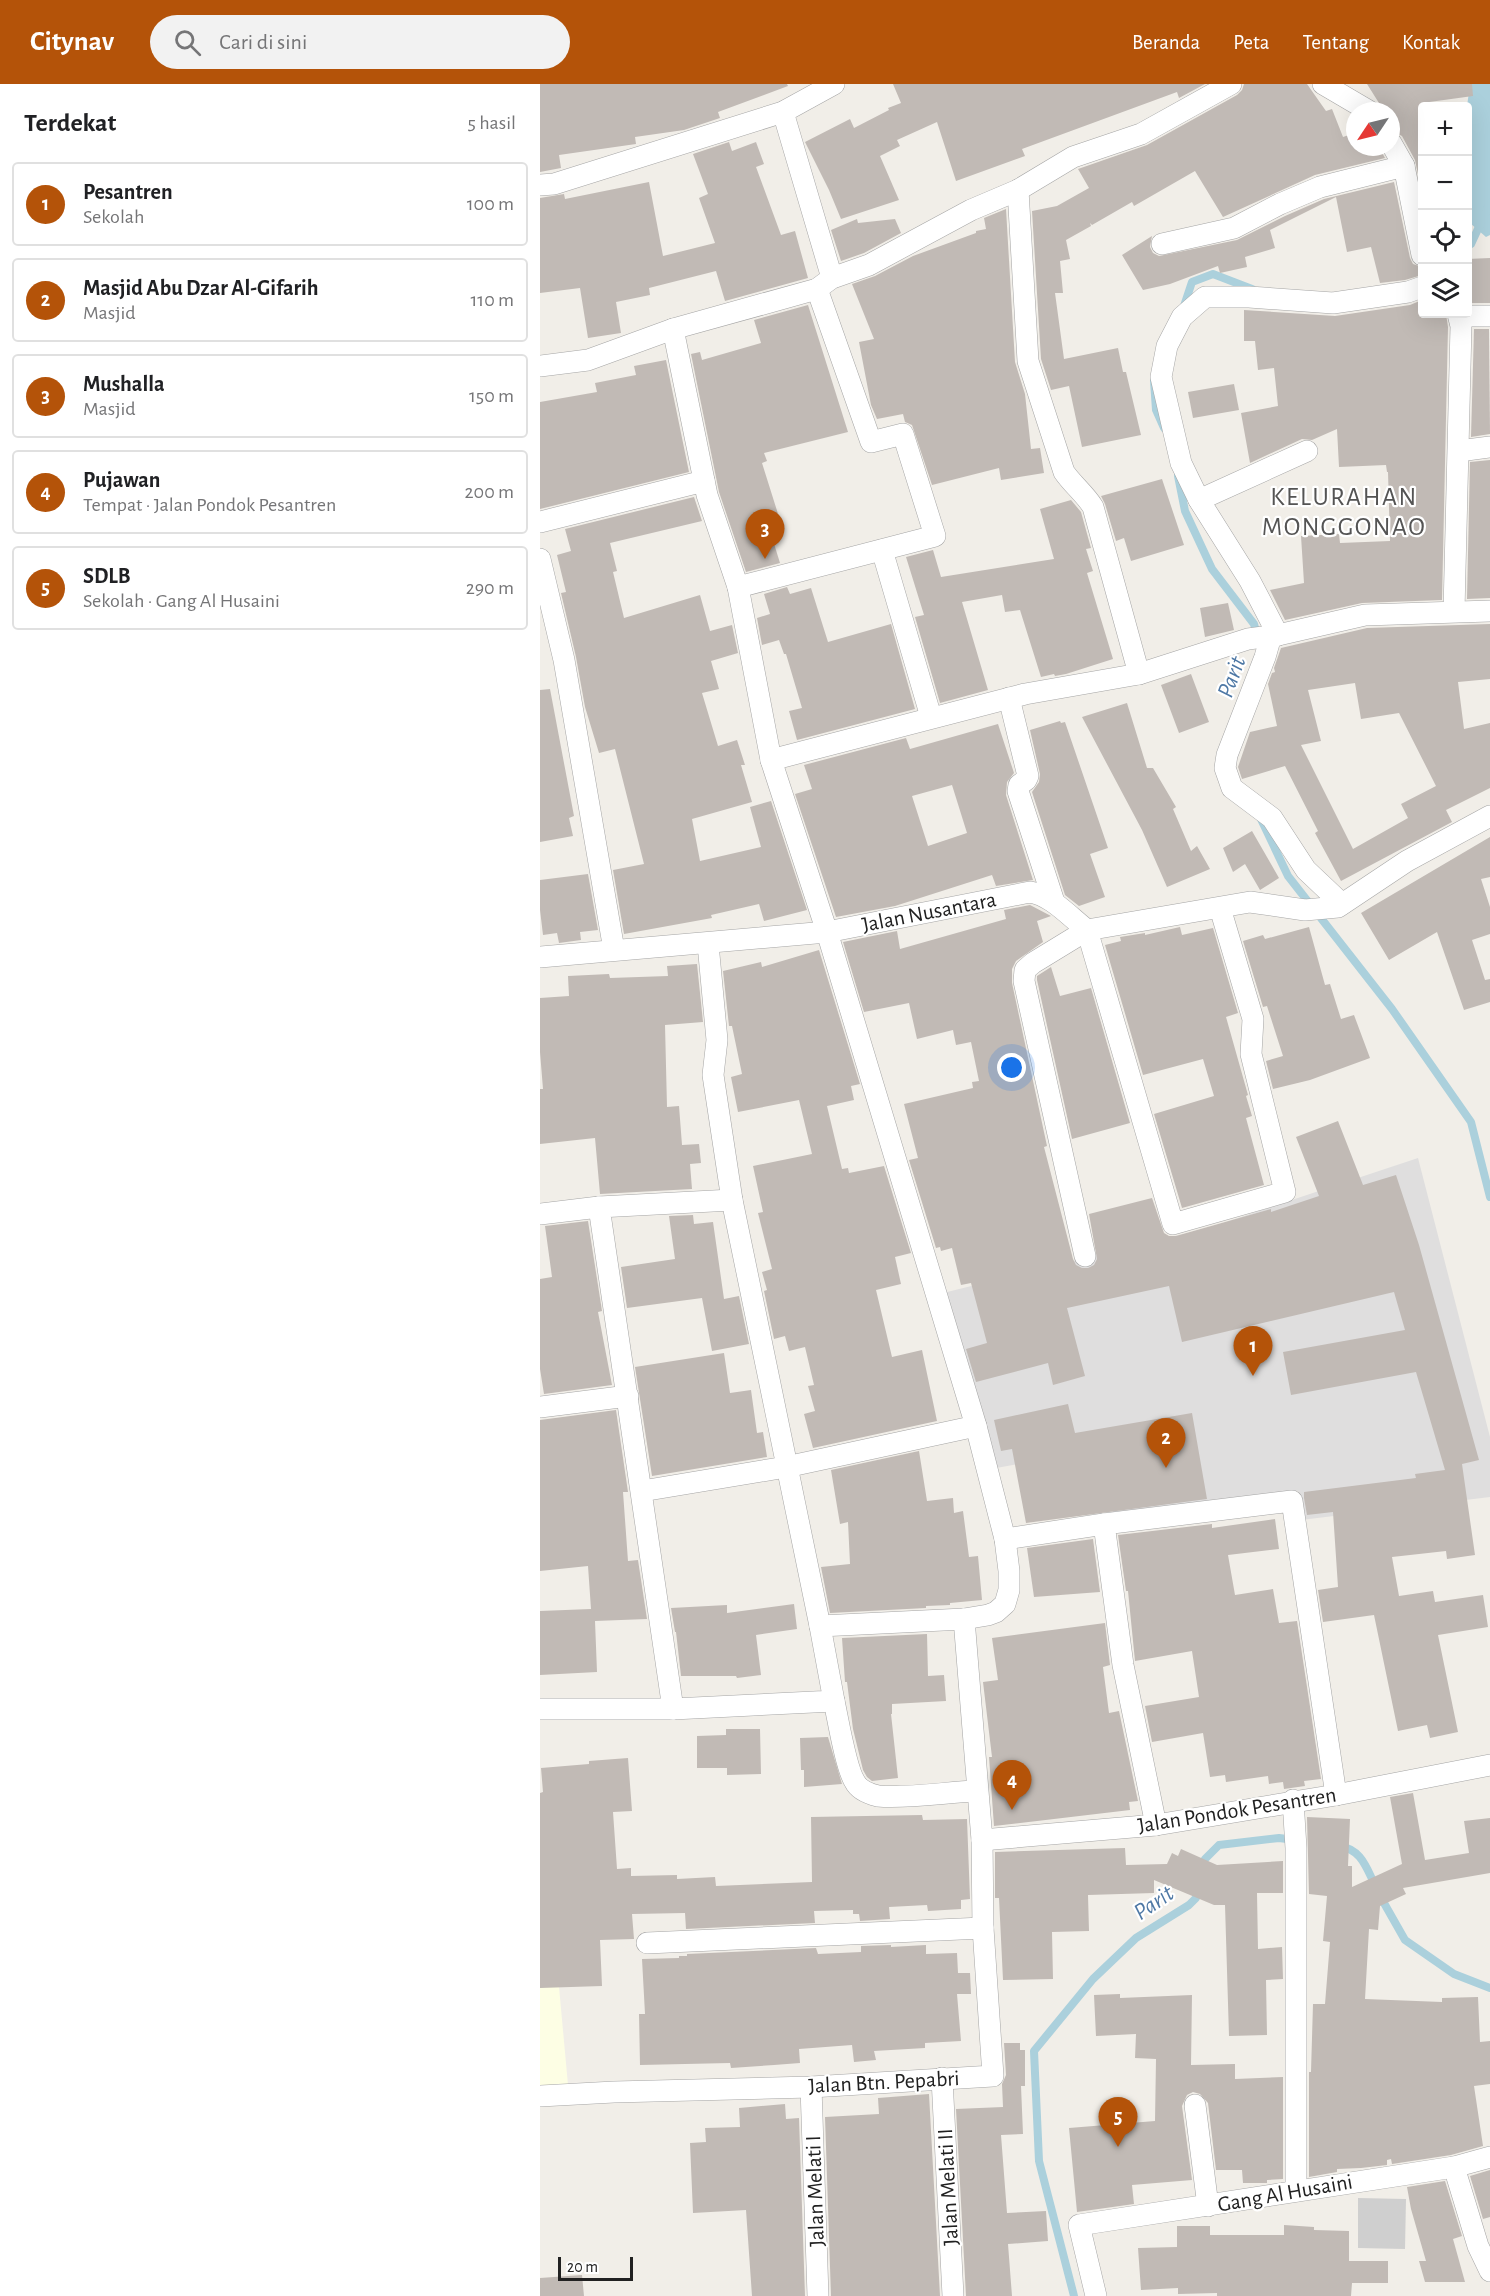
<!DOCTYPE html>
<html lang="id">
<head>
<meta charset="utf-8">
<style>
	:root { --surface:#fff; --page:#f2f2f2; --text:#202124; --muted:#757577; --line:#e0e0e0; --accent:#b45309 }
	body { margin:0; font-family:"Alegreya Sans",sans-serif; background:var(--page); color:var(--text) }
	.controls { position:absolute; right:18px; top:18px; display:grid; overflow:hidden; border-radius:6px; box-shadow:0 6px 24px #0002 }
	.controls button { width:54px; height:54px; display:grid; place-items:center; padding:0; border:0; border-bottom:2px solid var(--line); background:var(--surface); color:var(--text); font:30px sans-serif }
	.compass { position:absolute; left:806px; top:18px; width:54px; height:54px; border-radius:50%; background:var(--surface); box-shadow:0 6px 24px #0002; rotate:235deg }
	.scale { position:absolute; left:18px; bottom:15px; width:75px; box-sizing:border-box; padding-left:6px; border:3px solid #212121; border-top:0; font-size:16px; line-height:21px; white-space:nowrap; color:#212121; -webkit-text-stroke:4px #fff; paint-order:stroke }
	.you { position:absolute; left:472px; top:984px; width:21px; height:21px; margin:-15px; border:4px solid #fff; border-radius:50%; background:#1a73e8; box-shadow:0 0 0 9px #1a73e833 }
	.badge { display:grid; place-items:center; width:39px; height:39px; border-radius:50%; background:var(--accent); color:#fff; font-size:20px; font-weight:700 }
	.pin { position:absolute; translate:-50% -50px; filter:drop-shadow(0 2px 3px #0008) }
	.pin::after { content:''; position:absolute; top:32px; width:21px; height:18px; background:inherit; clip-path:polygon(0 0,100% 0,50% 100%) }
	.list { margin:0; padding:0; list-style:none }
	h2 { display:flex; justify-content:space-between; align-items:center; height:78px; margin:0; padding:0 24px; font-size:26px }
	h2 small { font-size:20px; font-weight:400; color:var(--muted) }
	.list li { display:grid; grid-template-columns:39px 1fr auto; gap:18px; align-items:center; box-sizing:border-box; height:84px; margin:0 12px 12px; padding:0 12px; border:2px solid var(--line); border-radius:6px }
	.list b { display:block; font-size:22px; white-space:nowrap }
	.list p { margin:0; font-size:20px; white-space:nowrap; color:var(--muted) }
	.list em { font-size:20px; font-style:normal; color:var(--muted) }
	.icon { flex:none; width:33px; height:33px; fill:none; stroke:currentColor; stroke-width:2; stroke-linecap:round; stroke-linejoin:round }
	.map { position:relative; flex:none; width:950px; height:2212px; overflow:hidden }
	header { display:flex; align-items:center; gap:36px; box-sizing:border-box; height:84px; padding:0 30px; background:var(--accent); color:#fff }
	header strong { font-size:28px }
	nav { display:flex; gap:33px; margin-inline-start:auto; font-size:21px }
	.search { width:420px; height:54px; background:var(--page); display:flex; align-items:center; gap:15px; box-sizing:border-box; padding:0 21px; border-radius:33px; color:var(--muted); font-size:22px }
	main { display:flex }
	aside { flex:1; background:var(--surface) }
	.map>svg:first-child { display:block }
</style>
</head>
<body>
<header>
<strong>Citynav</strong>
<div class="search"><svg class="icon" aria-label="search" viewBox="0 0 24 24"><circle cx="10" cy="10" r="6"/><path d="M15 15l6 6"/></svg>Cari di sini</div>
<nav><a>Beranda</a><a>Peta</a><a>Tentang</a><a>Kontak</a></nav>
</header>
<main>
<aside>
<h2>Terdekat<small>5 hasil</small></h2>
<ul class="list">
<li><span class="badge">1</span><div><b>Pesantren</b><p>Sekolah</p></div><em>100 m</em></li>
<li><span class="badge">2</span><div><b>Masjid Abu Dzar Al-Gifarih</b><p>Masjid</p></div><em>110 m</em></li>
<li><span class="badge">3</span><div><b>Mushalla</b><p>Masjid</p></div><em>150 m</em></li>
<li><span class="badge">4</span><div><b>Pujawan</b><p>Tempat · Jalan Pondok Pesantren</p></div><em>200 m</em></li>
<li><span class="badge">5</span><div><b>SDLB</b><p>Sekolah · Gang Al Husaini</p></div><em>290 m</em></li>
</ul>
</aside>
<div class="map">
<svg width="950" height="2212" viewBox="0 0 950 2212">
	<rect width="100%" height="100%" fill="#f1eee8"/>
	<!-- residential -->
	<path fill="#dfdede" d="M878,1074L950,1353V1413L761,1436L758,1407L573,1430L569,1363L451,1385L403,1209L668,1144Z"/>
	<!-- education -->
	<path fill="#fdfee4" d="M0,1748L6,1761L28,2001L0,2003Z"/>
	<!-- religious -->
	<path fill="#cfcfcf" d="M818,2114L866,2115L865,2165L818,2164Z"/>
	<!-- water -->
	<path fill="#abd0dc" d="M926,0H950V151L946,153L930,139L928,116L927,22L929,8Z"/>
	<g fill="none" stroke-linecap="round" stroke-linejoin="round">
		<!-- stream -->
		<g stroke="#abd0dc" stroke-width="8">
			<path d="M928,162L931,160L950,119"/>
			<path d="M644,222L652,198L673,190L712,205"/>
			<path d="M614,297L616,326L624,344"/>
			<path d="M638,392L645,427L672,485L714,540L717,551"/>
			<path d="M720,733L748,792L852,925L931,1038L950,1113"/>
			<path d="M799,1762C821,1765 826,1783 835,1801"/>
			<path d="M662,1783L665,1775L679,1761L739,1754L755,1756"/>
			<path d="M840,1812L865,1856L914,1890L950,1904"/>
			<path d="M534,2212L499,2077L494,1967L553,1895L596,1854L649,1821L656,1814L657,1803"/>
		</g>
	</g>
	<!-- building -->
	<g fill="#c1bab5" fill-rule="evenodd">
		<path d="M0,0H247L248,2L178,28L180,34L144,46L95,53L96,60L19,71L21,84L0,88Z"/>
		<path d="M353,0H665L639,14L637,8L482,65L485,72L416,97L397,38L357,56L360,62L340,72L359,116L301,135L289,106L265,58L310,35L314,44L349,26L348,24L361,19Z"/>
		<path d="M704,0H767L786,27L792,25L803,53L815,49V63H839L845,74L775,91L683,133L655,87L594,122L592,118L552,141L550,139L551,142L526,156L530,175L520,177L523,209H515L524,275L578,264L583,288H586L601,351L542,363L529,302L511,306L501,275L492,127L517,122L549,104L538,85L607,61L697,11L702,6Z"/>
		<path d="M827,0H932L933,12L882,19V109L875,76L862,52L851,46V27H844Z"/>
		<path d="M189,58L192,67L216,58L224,80L216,83L241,151L255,147L268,194L185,217L176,187L109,204L110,211L76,218L81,249L48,254L40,204L0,209V114L24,110L25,115L109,98L123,172L175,159L159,114L168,110L153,70Z"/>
		<path d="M854,98L870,174L873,180L882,183V191L865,196L840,199L831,163L807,168L796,113L730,146L735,164L705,173L707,183L680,189L678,182L630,200L603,206L582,171L612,152L610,163L613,169L619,172L697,156L745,132L784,115Z"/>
		<path d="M466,125L475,278L485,310L491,365L500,364L504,389L461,396L459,384L392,401L372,341L365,338L363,330L337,335L331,321L319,258L334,255L312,200L335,192L373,172L436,149V147L446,145L444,134Z"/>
		<path d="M317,135L318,139L355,135L361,149L324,169L301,177L291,146Z"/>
		<path d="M950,174V219H927V175Z"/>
		<path d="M882,216V230H906L908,243L902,516L822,519L745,536L730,506L764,499L761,452L799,450L800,459L850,457L848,388H847L846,381L799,383L797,345L772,356L762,355L710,379L701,329L738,322L734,284L718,286L715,257H704V226L795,232L870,221Z"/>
		<path d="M268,221L308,348L224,369L227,377L222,379L239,433L227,437L240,479L206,488L179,408L151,270L160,268L162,276L221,259L214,236Z"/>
		<path d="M934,245H949L950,350L931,353Z"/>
		<path d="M126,276L149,388L0,425V318L57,308L55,299L96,291L94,282Z"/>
		<path d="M694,300L699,326L653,334L648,308Z"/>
		<path d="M950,376V514L927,515L930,378Z"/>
		<path d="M622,395L644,461L591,477L584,454L576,457L565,420L561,412Z"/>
		<path d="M154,413L162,437L70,459L77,487L73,488L84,534L160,511L170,547L192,541L198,569L171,577L179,605L162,609L178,662L197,656L205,681H201L212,718L152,735L160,777L221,763L210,723L231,717L267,826L224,837L219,820L171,831L172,834L84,850L73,786L104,780L75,665L59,669L45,623L36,573L21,509L26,508L17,471L31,467L25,445Z"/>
		<path d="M531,416L541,428L551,464L546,465L553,487L547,489L573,575L526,590L515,592L514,590L501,593L480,526L465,528L462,511L422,518L448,606L400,619L375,533L384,531L366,473L393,466L401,493L514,475L500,425Z"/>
		<path d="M247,503L250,510L271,504L288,558L351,540L375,625L257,656L249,627L262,624L246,570H244L239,556L222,561L217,534L230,530L224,510Z"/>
		<path d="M688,519L694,546L665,553L660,524Z"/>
		<path d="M950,540V595L918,598L924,645L950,639V704L906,726L912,738L801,797L775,749L778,747L745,682L702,695L698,683L710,648L737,642L728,600L732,589L735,588L734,584L741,564L827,544ZM815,599L821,635L859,629L896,702L861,720L868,734L813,765L761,661L781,657L768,606Z"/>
		<path d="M651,590L669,638L639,649L621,601Z"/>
		<path d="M10,605L34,732L29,734L33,752L0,758V606Z"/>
		<path d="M587,619L607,684H613L636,723L633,725L651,767L657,762L670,785L627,803L602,746L542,633Z"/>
		<path d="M520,637L521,639L525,638L568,764L550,770L565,813L539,822L525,811L492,708L499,698L500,690L490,646Z"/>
		<path d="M458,640L474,689L467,698L466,711L493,796L456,802L452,791L355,822L296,833L255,710L272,705L264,681L366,654L370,665ZM412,701L427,749L388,762L372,712Z"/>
		<path d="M712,747L739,794L720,806L705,780L693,788L683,764Z"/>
		<path d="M950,753V793L941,795L950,823V850L932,856L945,896L950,895V918L924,926L897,848L849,876L821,829Z"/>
		<path d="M48,790L58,846L40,848L41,856L19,859L17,849L3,851L0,826V796Z"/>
		<path d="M490,821L511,832L497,837L503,858L476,877L472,885V899L507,1062L504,1063L533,1175L536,1181L542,1184H548L554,1181L557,1175L549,1130L612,1114L624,1149L629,1152H636L731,1125V1128L779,1112L756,1053L798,1037L823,1101L856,1091L879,1161L939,1376L922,1380L935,1471L907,1475L906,1467L852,1473L859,1512L893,1507L895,1518L943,1511L948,1543L898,1551L918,1648L890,1654L887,1641L858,1647L834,1531L783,1538L778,1506L798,1503L793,1428L767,1431L764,1414V1408L876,1394L875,1390L905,1386L876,1288L751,1311L743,1268L865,1246L854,1208L642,1258L629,1202L527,1224L545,1292L513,1301L508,1279L436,1298L426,1265L447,1259L431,1199L421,1201L412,1164L401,1167L400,1163L396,1164L369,1076L378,1074L364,1020L433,1004L432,998L439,997L431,958L416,961L413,946L377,955L369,919L324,928L303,858L357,847L360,865L466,835L464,826Z"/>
		<path d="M640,843L642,851L673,844L698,929L686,933L708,1011L706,1012L712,1032L706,1034L724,1101L642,1124L614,1030L674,1012L663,975L603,991L565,861L581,857L580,853L605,849V851Z"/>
		<path d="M769,843L785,901L790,900L801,935L814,931L830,974L770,996L733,1005L726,977L743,972L727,922L723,923L703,857L723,851L725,855Z"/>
		<path d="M279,866L320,1000L311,1002L314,1016L287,1022L302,1085L308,1084L309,1089L344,1082L371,1169L355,1173L361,1200L336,1206L352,1273L382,1266L397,1337L273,1364L264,1330L275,1327L268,1302L274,1301L265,1263L249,1267L245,1252L234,1255L224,1207L227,1206L222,1188L232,1185L218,1129L223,1128L213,1082L272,1070L259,1016L198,1028L191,993L202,990L192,942H189L183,887L221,878L222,883Z"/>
		<path d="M157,880L163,938L125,941L127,1023L139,1022L142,1061L159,1060L161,1079L150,1080L152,1105L60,1110L55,1054L0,1060V1005H3L0,968V914L29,912L28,892L69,890L70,894L128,892L127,882Z"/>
		<path d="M511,883L520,912L551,904L590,1039L532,1055L497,896V892Z"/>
		<path d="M153,1131L154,1140L173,1138L184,1215L199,1212L209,1260L172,1267L162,1214L87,1224L81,1183L135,1175L129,1132Z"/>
		<path d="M48,1137L62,1227L58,1228L72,1301L4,1310L0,1285V1195L12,1193L5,1142Z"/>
		<path d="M184,1269L190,1309L211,1306L217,1349L223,1348L227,1373L112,1392L95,1283Z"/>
		<path d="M528,1320L535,1349L652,1329L667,1415L486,1439L472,1365L461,1367L454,1336Z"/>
		<path d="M76,1326L88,1408H83L88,1477L98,1476L107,1535L55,1537L57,1588L0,1591V1527L51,1525L48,1482L0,1487V1336Z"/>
		<path d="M379,1367L387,1417L413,1414L414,1429L423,1427L429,1473L438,1472L442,1516L410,1519V1521L386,1522V1524L290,1529L281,1483L310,1480L308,1438L300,1440L291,1386Z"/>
		<path d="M735,1435L739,1465L688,1471L695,1511L733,1505L739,1539L757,1537L781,1695L764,1697L765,1702L744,1705L743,1698L729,1700L728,1692L686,1698L685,1691L670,1693L663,1649L612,1658L605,1622L659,1613L652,1567L595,1577L588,1507H586L578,1451L672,1440V1444Z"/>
		<path d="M553,1455L560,1508L494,1513L487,1464Z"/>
		<path d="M254,1520L257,1545L216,1551L221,1591L197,1594L196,1592H141L136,1548H135L131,1524L187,1521V1529Z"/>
		<path d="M565,1539L570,1581L563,1583L569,1629L579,1627L598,1717L589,1718L590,1726L454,1742L449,1673H452L443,1598L458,1596L452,1554Z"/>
		<path d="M387,1550L388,1592L404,1591L406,1617L352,1620V1630H351L358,1694L332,1697L327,1693L323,1686L313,1645L307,1598H305L302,1554Z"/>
		<path d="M186,1645H220L221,1690L187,1691V1684H157V1652L186,1651Z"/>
		<path d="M288,1653L302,1700L264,1703V1686H261L260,1654Z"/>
		<path d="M88,1674L92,1727L73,1728L77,1785L91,1784V1792L137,1791V1795L175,1793L176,1802L272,1798L271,1733L382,1731L383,1736L427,1735L430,1815L421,1816V1825L388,1827L387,1821L349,1823L350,1835L320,1837L319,1830H313V1826L274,1827L275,1839L146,1845L145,1829L92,1830L94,1855L60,1856L62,1902L0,1904V1709L3,1708L1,1684L49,1680V1677Z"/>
		<path d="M873,1709L885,1776L929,1769L924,1737L950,1734V1789L863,1804L866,1810L840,1822L838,1846L829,1845L825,1915L902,1918V1914L938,1913L940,1958L950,1957V2000L934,2002L943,2062L911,2071L852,2080L851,2075L847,2076V2081L821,2084L797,2085V2088L769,2093V1988H771L773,1920H785L790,1858L783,1857L787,1812L769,1810L767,1733L810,1735L808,1782H812V1803L862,1780L850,1713Z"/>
		<path d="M585,1764L586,1781L627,1780L632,1769L638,1772L641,1765L677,1781L743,1777V1809H717L718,1865L742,1863L743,1895L726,1896L727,1951L689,1952L685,1821H674L614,1796V1809L548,1811L549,1847L512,1848L513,1895L463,1896L459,1814H455V1768Z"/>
		<path d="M351,1861V1863L386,1861V1870L417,1869L418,1889H430L431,1910H417L421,1957L385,1959V1964L334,1967L336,1976L314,1978L312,1961L259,1965L260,1979L234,1981L191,1984L190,1979L100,1981L99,1930H105L102,1875L139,1874V1872H147V1870L276,1864L278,1870L321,1868V1862Z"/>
		<path d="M580,1910V1914L652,1911L651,1981L695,1980V1995L743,1993V2095L727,2096V2099H703L702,2086H676L668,2019L660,2010L653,2008L647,2011L642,2022L652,2096L592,2101L594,2120L537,2128L529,2044L615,2037L616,1975L595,1974L596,1950L556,1952L554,1911Z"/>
		<path d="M464,1959H480V1966H485V2002H481L483,2050L461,2051L467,2129L506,2127L508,2157L468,2160L472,2212H426L416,2025L463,2023L462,2000L466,1991Z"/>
		<path d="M389,2010L400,2212H291L285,2033L339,2030L338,2014Z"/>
		<path d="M245,2020L246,2035L259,2034L265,2212H212L206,2126L153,2129L150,2059L166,2058L165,2044L200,2043L199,2024Z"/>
		<path d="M950,2086V2133L943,2135L930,2092Z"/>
		<path d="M905,2097L922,2152L913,2155L925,2198H885L879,2177H886L871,2125L867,2103Z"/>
		<path d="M744,2141L774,2143V2146L809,2147V2177H848V2199H812L811,2212H677V2209L638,2210V2204L601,2206L598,2164L637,2163V2142H670V2151H744Z"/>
		<path d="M42,2191L44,2212H0V2194Z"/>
	</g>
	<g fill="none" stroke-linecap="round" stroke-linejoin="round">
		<defs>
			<g id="minor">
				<path d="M783,0L829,27"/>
				<path d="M243,28L292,194"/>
				<path d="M851,59L864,82L882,171"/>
				<path d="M0,101L14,100L243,28L294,0"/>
				<path d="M478,106L488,277L524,388C533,401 545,410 553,423L599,590"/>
				<path d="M622,160L694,144L740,120L780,103L864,82"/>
				<path d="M919,232H950"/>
				<path d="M0,282L48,276L133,245L277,205L292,194L329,181L431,126L478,106L533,73L601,50L691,0"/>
				<path d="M919,367L950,363"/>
				<path d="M659,416L767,367"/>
				<path d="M0,438L164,397"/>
				<path d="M342,466L391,633"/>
				<path d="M0,475L24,576L74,866"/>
				<path d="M198,503L395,452L363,350L331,358L277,205"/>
				<path d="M914,527L921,242L918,230"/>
				<path d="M738,551L710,497L659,416L641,379L621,293L627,262L642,233L665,213H709L793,219L868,208L882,203"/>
				<path d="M731,552L725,573L687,671L685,684L692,704L732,734L766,786L802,820"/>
				<path d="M469,614L488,692L486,696L479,701L478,707L514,818"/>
				<path d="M231,676L485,610L599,590L708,555L738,551L825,531L950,527"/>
				<path d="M547,846L633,1140L745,1108L711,970L713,935L680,824"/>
				<path d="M168,860L177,956L173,991L192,1116L280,1542"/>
				<path d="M0,873L287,848L490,808C511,811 530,833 547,846"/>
				<path d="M0,1130L59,1123"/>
				<path d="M545,1172L484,897L485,886L493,879L547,846L710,818L765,826L798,823L867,777L950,732"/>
				<path d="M0,1323L88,1312"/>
				<path d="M102,1407L246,1383L436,1342"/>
				<path d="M564,1440L752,1417L796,1711"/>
				<path d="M465,1455L564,1440L583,1581L616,1741"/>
				<path d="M294,1617C298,1635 306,1685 315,1698C319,1706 330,1710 338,1712C365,1715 408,1708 436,1707"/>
				<path d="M0,1625H133L294,1617L280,1542L424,1535L448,1531L456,1528L465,1520L469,1506V1487L465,1455L436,1342L287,848L231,676L198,503L167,411L133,245"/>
				<path d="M133,1625L59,1123L192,1116"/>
				<path d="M753,1716L756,1764V2107"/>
				<path d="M442,1756L616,1741L796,1711L950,1681"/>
				<path d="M107,1859L443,1844"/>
				<path d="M402,1994L413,2212"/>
				<path d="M271,2003L278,2212"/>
				<path d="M0,2012L74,2008L271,2003L453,1992L443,1844L442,1756L424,1535"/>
				<path d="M655,2021L668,2122"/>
				<path d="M914,2083L938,2162L950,2187"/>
				<path d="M556,2212L539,2141L914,2083L950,2073"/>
			</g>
		</defs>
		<!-- minor casing -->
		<use href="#minor" stroke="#a5a5a5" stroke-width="22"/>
		<!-- minor -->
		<use href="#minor" stroke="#fff" stroke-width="21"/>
	</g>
	<g text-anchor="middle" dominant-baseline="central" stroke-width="4.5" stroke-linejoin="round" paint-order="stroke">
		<!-- street labels -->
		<g font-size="22" fill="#212121" stroke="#fff">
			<text transform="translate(389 828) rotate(-11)">Jalan Nusantara</text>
			<text transform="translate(697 1726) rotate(-9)">Jalan Pondok Pesantren</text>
			<text transform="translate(344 1998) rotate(-3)">Jalan Btn. Pepabri</text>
			<text transform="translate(408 2103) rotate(-93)">Jalan Melati II</text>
			<text transform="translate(275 2107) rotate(-92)">Jalan Melati I</text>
			<text transform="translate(745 2109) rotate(-10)">Gang Al Husaini</text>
		</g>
		<!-- water labels -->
		<g font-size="24" font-style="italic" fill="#4e78a5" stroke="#fff">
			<text transform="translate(692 593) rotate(-70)">Parit</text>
			<text transform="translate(614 1819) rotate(-34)">Parit</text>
		</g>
		<!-- quarter labels -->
		<g font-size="26" letter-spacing="1.5" fill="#545454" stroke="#fff">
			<text x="804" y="413">KELURAHAN<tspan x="804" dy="30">MONGGONAO</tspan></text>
		</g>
	</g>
</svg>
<div class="controls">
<button>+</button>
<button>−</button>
<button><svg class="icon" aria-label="locate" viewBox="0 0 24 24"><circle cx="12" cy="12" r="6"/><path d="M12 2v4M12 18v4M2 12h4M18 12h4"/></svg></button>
<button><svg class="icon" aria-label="layers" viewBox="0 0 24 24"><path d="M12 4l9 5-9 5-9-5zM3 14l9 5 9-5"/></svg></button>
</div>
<svg class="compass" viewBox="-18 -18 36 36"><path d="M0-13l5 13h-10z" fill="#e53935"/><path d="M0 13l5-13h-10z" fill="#757577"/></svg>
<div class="scale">20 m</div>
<div class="you"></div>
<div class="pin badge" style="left:713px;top:1292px">1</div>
<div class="pin badge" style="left:626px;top:1384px">2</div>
<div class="pin badge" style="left:225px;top:475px">3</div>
<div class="pin badge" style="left:472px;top:1726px">4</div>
<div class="pin badge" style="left:578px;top:2063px">5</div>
</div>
</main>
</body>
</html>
